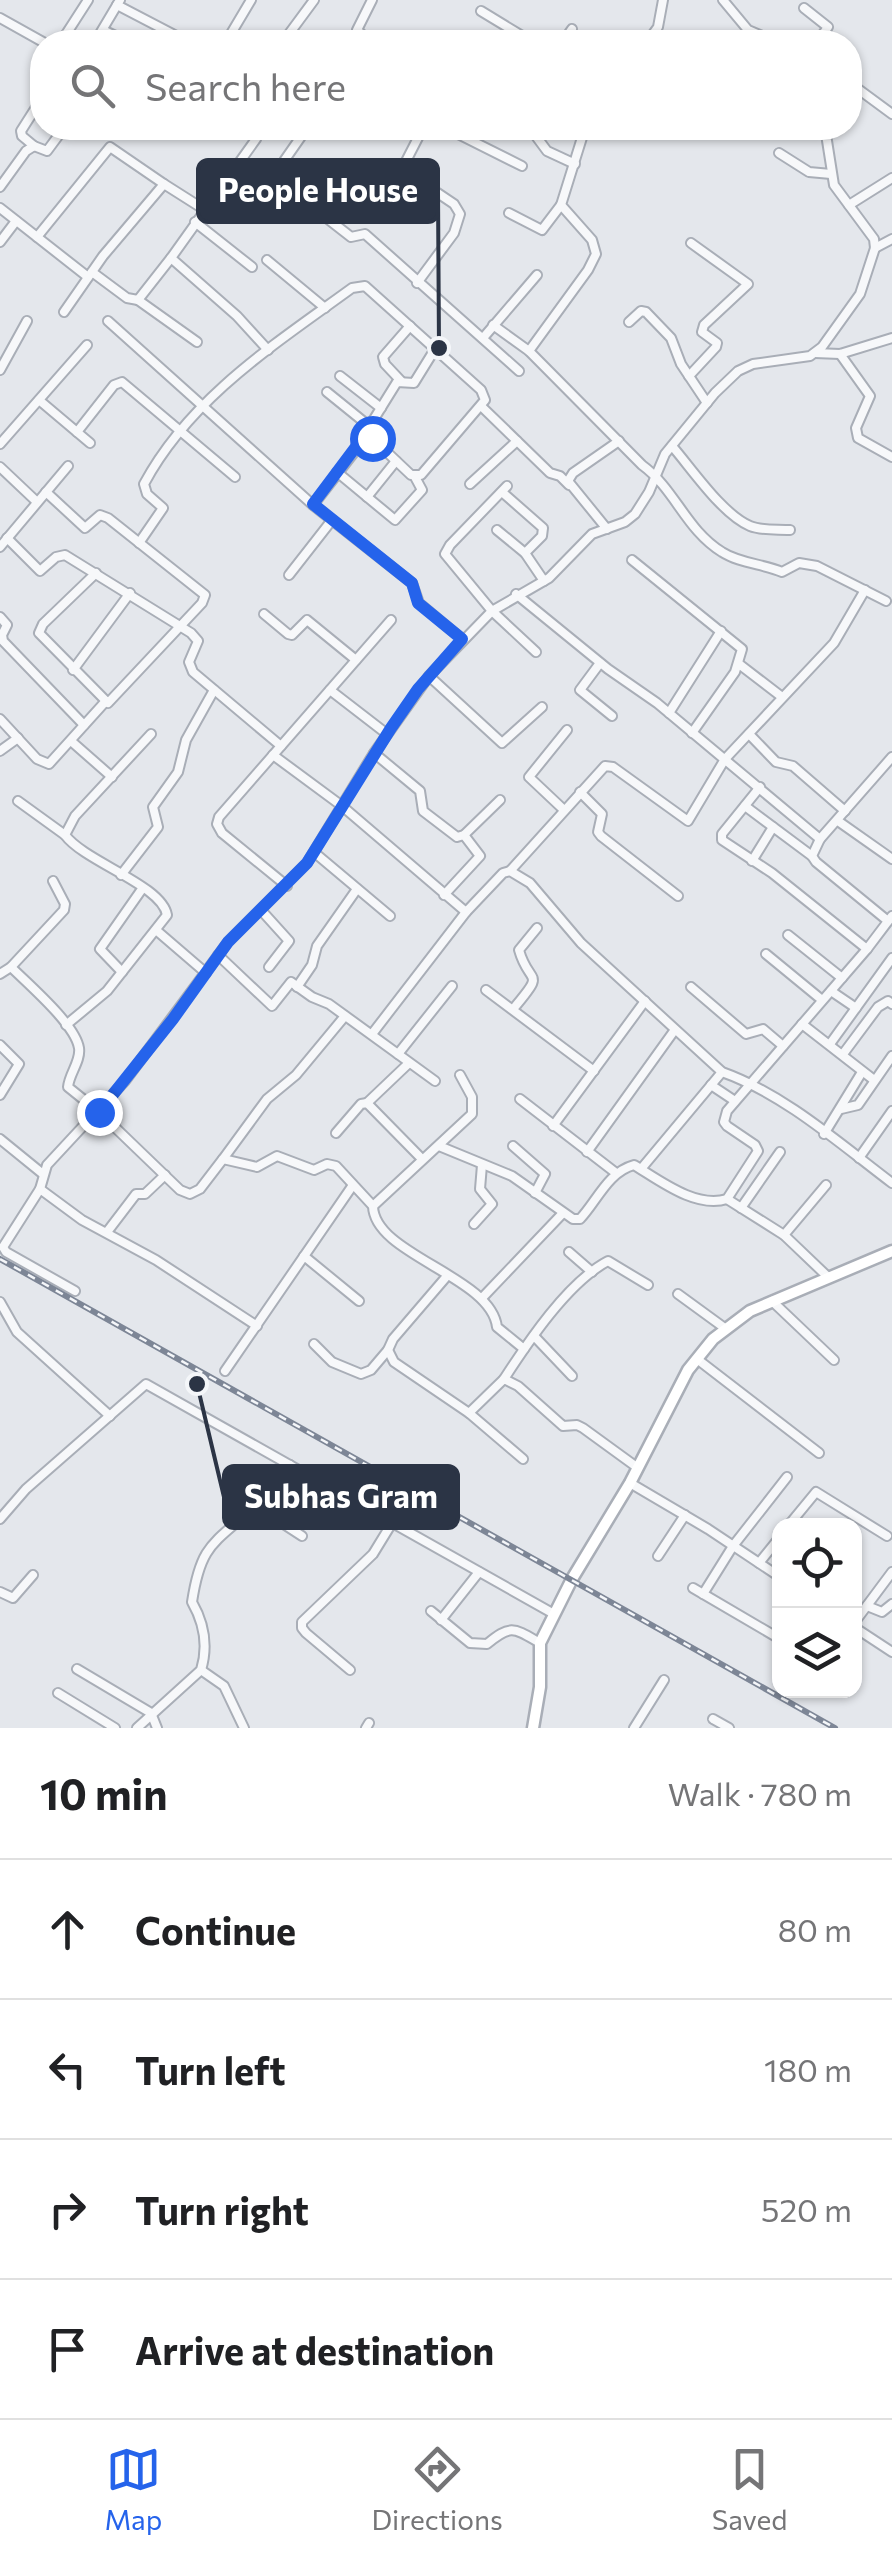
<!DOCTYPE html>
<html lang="en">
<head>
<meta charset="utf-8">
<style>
	:root { --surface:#fff; --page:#f2f2f2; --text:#202124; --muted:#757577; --line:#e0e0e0; --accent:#2563eb }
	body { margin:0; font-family:Commissioner,sans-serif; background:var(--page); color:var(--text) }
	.controls { position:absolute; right:30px; bottom:30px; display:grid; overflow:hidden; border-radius:20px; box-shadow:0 2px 8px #0004 }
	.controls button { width:90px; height:90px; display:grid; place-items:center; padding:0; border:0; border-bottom:2px solid var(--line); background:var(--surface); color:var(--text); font:50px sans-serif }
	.stop { position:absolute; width:30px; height:30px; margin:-22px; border:8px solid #2563eb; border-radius:50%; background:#fff }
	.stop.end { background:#2563eb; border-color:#fff; box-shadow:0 2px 10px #0008 }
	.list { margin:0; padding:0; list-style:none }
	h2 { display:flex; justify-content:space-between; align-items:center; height:130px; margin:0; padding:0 40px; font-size:42px }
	h2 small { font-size:32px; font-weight:400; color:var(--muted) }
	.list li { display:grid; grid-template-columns:65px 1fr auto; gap:30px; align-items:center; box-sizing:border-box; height:140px; padding:0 40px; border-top:2px solid var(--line) }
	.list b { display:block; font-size:38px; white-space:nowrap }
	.list em { font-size:32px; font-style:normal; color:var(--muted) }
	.icon { flex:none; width:55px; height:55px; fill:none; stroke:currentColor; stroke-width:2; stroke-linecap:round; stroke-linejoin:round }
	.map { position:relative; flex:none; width:892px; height:1728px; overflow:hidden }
	.search { position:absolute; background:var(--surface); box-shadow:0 2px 8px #0004; left:30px; right:30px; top:30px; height:110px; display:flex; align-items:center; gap:25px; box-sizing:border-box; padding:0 35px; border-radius:40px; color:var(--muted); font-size:38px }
	.sheet { height:690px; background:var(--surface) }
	nav { display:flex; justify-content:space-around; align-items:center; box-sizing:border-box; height:140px; border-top:2px solid var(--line); background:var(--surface); font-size:28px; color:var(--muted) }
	nav a { display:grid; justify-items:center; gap:5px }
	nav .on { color:var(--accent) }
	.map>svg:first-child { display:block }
</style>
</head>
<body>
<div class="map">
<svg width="892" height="1728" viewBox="0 0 892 1728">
	<rect width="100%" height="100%" fill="#e4e7ec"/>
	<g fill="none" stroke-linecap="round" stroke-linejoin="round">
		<defs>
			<g id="street">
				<path d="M723,0L748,30L776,42"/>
				<path d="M117,5L188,42"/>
				<path d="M804,8L828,27L817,42"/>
				<path d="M481,11L532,42"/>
				<path d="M0,18L43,42"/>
				<path d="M103,30L128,42"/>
				<path d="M61,42L88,0"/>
				<path d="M95,42L120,0"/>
				<path d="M226,42L251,0"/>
				<path d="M283,42L314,0"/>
				<path d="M370,42L357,30L372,0"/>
				<path d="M563,42L572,29"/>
				<path d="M647,42L658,27L663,0"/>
				<path d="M850,83L892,114"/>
				<path d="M254,128L258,134L256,139L171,258L237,316L268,350"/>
				<path d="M446,128L522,166"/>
				<path d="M530,128L547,151L575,164"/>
				<path d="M34,146L22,136L21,131L42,98"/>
				<path d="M779,153L809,172L831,174"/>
				<path d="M284,161L307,128"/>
				<path d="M233,171L287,206"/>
				<path d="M0,187L26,151L34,146L47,151L64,128"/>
				<path d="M849,205L892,178"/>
				<path d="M0,208L88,277"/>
				<path d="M319,212L351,237L365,234L519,371"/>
				<path d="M509,213L542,230L561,205"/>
				<path d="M195,222L252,267"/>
				<path d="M37,237L110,147L164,184"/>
				<path d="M0,242L16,221"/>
				<path d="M875,248L892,239"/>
				<path d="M267,260L325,308"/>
				<path d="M92,272L127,298L138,300L171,258"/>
				<path d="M417,283L454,233L460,214L454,204L402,169L423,128"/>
				<path d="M138,300L197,342"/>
				<path d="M64,312L103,256L164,184L205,210"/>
				<path d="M108,321L313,505L412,583L419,603L462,639"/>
				<path d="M629,322L641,311L646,312L671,338L681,364L707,403"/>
				<path d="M493,325L529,351L642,465C675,489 686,530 722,552C739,563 763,564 782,572L799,563L817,566L886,601"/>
				<path d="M483,338L537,275"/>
				<path d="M529,351L588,270L596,254L592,240L561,205L585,128"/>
				<path d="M815,353L840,354L892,338"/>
				<path d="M840,354L870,396L856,428L858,438L892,457"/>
				<path d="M0,370L27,321"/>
				<path d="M340,376L381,408"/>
				<path d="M689,376L716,347L717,343L702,332L704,325L748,284L691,243"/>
				<path d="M401,381L385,364L383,357L410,326"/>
				<path d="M327,392L369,426"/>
				<path d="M39,400L90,443"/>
				<path d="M481,406L550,473L560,476L569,485"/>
				<path d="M77,432L114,385L122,382L235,477"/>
				<path d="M361,440L397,382L414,383L435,349"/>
				<path d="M0,444L87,345"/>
				<path d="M672,446C692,469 722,514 750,526C762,531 778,529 790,530"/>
				<path d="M0,467L37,502"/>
				<path d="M337,472L395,520L422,490L415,477"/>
				<path d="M470,484L517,441"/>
				<path d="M507,486L450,545L445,554L492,611L536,652"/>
				<path d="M46,492L85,528L100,515L108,518L205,595L202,603L108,703L39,633L43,624L96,573"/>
				<path d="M502,492L543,528L542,536L525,553"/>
				<path d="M367,497L396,461"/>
				<path d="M607,529L568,481L573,473L619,441"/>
				<path d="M497,530L525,553L544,581"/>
				<path d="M7,538L40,571L56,557L65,555L191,633L198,641L189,662L193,672L281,746"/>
				<path d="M139,543L163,508L147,494L144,484C190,398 275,344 352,288L365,286L481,390L485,400L421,475H411L372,438L366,437L313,505"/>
				<path d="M0,547L68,466"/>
				<path d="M632,560L742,649L735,672L692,733"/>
				<path d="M289,575L332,520"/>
				<path d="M516,594L608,669L657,703L820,839L892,757"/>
				<path d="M264,614L288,634L292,635L307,620L356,660"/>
				<path d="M0,617L7,625L2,635L3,641L84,725"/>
				<path d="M600,663L580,690L612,716"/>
				<path d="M739,664L782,697"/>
				<path d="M73,670L130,593"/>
				<path d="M429,676L502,743L542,707"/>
				<path d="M330,690L387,734"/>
				<path d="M669,713L721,631"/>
				<path d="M0,719L37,759L49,764L105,702"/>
				<path d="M749,734L776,762L793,766L845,811"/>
				<path d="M71,741L112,777"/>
				<path d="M0,751L18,738"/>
				<path d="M374,753L420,791L423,811L457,837L464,835L500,800"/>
				<path d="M273,755L342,806L466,912L503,873L510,871L530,883L581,943L722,1072C784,1094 839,1143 892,1183"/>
				<path d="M760,787L722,834V840L772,873L867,949"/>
				<path d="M580,792L602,814L598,832L601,836L678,896"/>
				<path d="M18,801L65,835"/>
				<path d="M745,806L812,856"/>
				<path d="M564,810L529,777L567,730"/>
				<path d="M838,821L892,859"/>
				<path d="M820,839L812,856L816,862L888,921"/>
				<path d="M315,853L390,916"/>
				<path d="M752,861L773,827"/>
				<path d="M510,871L605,766L613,767L688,821L725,759L834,643L865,590"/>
				<path d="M121,875L158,827L153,807L178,772L186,740L214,690"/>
				<path d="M287,886L222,833L217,824L219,817L391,620"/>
				<path d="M444,895L480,856L464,835"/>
				<path d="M261,910L289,941L269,967"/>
				<path d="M156,930L206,973"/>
				<path d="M788,935L842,978"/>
				<path d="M766,954L822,1000"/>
				<path d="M218,955L272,1006L291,982L312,997L329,1004L435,1081"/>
				<path d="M11,967C29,985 75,1024 79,1048C81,1061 69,1074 68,1087L99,1112L180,1190L190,1194L200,1189L223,1159L257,1167L277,1156L314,1170L327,1164L336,1166L373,1206C374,1255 491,1276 497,1327L524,1349"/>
				<path d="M122,972L100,949L142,889"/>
				<path d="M0,974L11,967L64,910L65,904L53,881"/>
				<path d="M297,987L312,965L317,946L357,889"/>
				<path d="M691,987L746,1034L763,1029L783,1046"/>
				<path d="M486,990L594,1071"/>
				<path d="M831,991L856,1008"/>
				<path d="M514,1008C547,969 529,986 519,950L537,928"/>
				<path d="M802,1024L874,1080"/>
				<path d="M66,1025L107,991L167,915C162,885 85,862 65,835L75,816L151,734"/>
				<path d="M372,1034L466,912"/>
				<path d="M830,1044L892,958"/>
				<path d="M0,1045L19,1064L0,1095"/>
				<path d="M398,1054L452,986"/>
				<path d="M843,1054L878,1007L888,1001L892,1004"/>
				<path d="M711,1085L735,1101"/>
				<path d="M520,1099L616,1173"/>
				<path d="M367,1103L409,1063"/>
				<path d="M841,1109L858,1105L892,1056"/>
				<path d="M553,1126L645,1001"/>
				<path d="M336,1133L361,1104L367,1103L421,1158"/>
				<path d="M824,1134L862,1072"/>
				<path d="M0,1139L43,1174"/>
				<path d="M439,1146L512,1176L573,1219H580C597,1201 608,1172 634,1165C659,1180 696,1209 727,1199L758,1151L755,1145L727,1126L724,1122L727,1111L867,949L892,916"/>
				<path d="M513,1146L545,1174L535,1193"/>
				<path d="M587,1152L674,1031"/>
				<path d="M859,1158L892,1111"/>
				<path d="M223,1159L267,1099L296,1075L345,1016"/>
				<path d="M641,1169L722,1072"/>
				<path d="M40,1189L82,1220L156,1260L257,1326"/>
				<path d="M727,1199L784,1235L828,1277"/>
				<path d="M373,1206L472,1114V1097L460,1075"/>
				<path d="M741,1208L780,1152"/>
				<path d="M474,1224L492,1204L480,1189L482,1165"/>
				<path d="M107,1232L136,1194H145L165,1175"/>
				<path d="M784,1235L826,1185"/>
				<path d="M569,1252L592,1272"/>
				<path d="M304,1256L359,1301"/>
				<path d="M447,1276L393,1339L388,1350L394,1362L469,1413L504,1379L518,1386L563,1426L577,1425L583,1428L638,1468"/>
				<path d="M75,1291L6,1252L3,1247L40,1189L47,1165L125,1081L228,942L307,863L374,753L429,676L492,611L549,578L592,534L625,522L635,514L649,492L665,454L715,393L738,371L753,364L810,356L822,347L860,294L875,248L874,239L834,185L825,128"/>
				<path d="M678,1294L726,1329"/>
				<path d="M482,1298L563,1213"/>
				<path d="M772,1301L834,1360"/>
				<path d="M0,1302L17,1332L110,1416"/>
				<path d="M534,1336L572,1376"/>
				<path d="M314,1344L332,1362L361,1374L371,1370L388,1350"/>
				<path d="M697,1359L819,1453"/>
				<path d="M225,1371L353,1185"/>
				<path d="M504,1379C528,1342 568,1282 608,1261L648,1285"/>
				<path d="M469,1413L523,1459"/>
				<path d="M630,1483L708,1529L780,1577"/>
				<path d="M256,1506L302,1536"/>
				<path d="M0,1519L26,1489L146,1384L554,1614"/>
				<path d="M788,1526L816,1492L887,1536"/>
				<path d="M658,1556L685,1515"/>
				<path d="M759,1563L780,1537"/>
				<path d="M693,1588L780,1639"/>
				<path d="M0,1592L13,1598L33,1575"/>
				<path d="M703,1594L733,1546L787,1477"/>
				<path d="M867,1606L882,1612L892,1604"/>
				<path d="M431,1611L470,1643L487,1644C511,1624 514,1628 540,1643"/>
				<path d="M441,1620L479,1572"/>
				<path d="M854,1623L892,1572"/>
				<path d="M854,1627L892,1652"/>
				<path d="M77,1669L151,1713L157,1728"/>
				<path d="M201,1670L224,1686L244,1728"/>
				<path d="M350,1670L306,1633L302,1628V1622L373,1554L392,1523"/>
				<path d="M58,1693L115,1728"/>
				<path d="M713,1719L729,1728"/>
				<path d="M137,1728L201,1670C208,1647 204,1623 192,1602C201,1543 214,1544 254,1507C267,1495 278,1479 290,1465"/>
				<path d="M366,1728L369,1723"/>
				<path d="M634,1728L664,1680"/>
			</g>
			<path id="secondary" d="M533,1728L540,1687V1643L572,1579L630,1483L688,1370L713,1339L750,1311L892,1251"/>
		</defs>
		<!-- street casing -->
		<use href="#street" stroke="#a9aeb7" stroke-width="12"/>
		<!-- secondary casing -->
		<use href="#secondary" stroke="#a9aeb7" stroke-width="15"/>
		<!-- street -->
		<use href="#street" stroke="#f7f8fa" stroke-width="8"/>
		<!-- secondary -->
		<use href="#secondary" stroke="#fff" stroke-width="10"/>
		<defs>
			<path id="rail" d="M0,1259L835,1728"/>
		</defs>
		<!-- rail casing -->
		<use href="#rail" stroke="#7d8696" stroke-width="6"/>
		<!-- rail -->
		<use href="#rail" stroke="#f4f6f9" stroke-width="2.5" stroke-dasharray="8" stroke-linecap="butt"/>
	</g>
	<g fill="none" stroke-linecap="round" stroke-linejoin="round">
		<!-- route -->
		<path stroke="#2563eb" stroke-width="12" d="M99,1112L173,1019L228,942L307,863L391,728L418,689L462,639L418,603L412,583L313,504L361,440L372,438"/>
	</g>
	<!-- callouts -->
	<path fill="none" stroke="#2b3445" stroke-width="4" d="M439 348L438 191M197 1384L224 1497"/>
	<g fill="#2b3445" stroke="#f4f6f9" stroke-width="4">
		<circle cx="439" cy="348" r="10"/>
		<circle cx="197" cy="1384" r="10"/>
	</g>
	<g fill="#2b3445" stroke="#2b3445" stroke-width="4">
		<rect x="198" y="160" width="240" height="62" rx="10"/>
		<rect x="224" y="1466" width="234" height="62" rx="10"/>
	</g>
	<g font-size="32" text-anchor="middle" font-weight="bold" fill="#fff">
		<text x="318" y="202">People House</text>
		<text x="341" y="1508">Subhas Gram</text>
	</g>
</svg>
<div class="controls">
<button><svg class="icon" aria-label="locate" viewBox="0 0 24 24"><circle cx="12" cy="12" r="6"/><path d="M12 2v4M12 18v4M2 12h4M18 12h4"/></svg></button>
<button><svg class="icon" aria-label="layers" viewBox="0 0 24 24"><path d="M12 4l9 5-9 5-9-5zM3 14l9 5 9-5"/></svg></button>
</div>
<div class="stop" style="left:372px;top:438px"></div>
<div class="stop end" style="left:99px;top:1112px"></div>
<div class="search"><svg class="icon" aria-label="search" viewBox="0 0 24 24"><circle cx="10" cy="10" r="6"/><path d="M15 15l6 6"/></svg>Search here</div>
</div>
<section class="sheet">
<h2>10 min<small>Walk · 780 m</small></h2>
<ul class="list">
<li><svg class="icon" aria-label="ahead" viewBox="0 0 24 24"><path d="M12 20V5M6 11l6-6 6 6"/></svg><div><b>Continue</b></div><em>80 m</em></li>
<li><svg class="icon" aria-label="left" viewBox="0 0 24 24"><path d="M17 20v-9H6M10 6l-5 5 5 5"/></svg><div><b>Turn left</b></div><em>180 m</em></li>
<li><svg class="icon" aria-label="right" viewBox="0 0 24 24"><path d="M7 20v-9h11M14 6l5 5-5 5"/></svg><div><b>Turn right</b></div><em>520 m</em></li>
<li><svg class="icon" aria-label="arrive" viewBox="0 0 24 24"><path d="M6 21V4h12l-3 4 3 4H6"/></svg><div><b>Arrive at destination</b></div></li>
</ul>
</section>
<nav>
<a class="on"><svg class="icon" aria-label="map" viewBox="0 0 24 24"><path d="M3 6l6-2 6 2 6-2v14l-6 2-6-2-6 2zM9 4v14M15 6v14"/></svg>Map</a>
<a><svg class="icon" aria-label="directions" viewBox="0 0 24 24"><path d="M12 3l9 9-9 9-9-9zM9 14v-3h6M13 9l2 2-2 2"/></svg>Directions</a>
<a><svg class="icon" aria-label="saved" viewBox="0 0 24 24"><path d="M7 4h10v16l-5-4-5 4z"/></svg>Saved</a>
</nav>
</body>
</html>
